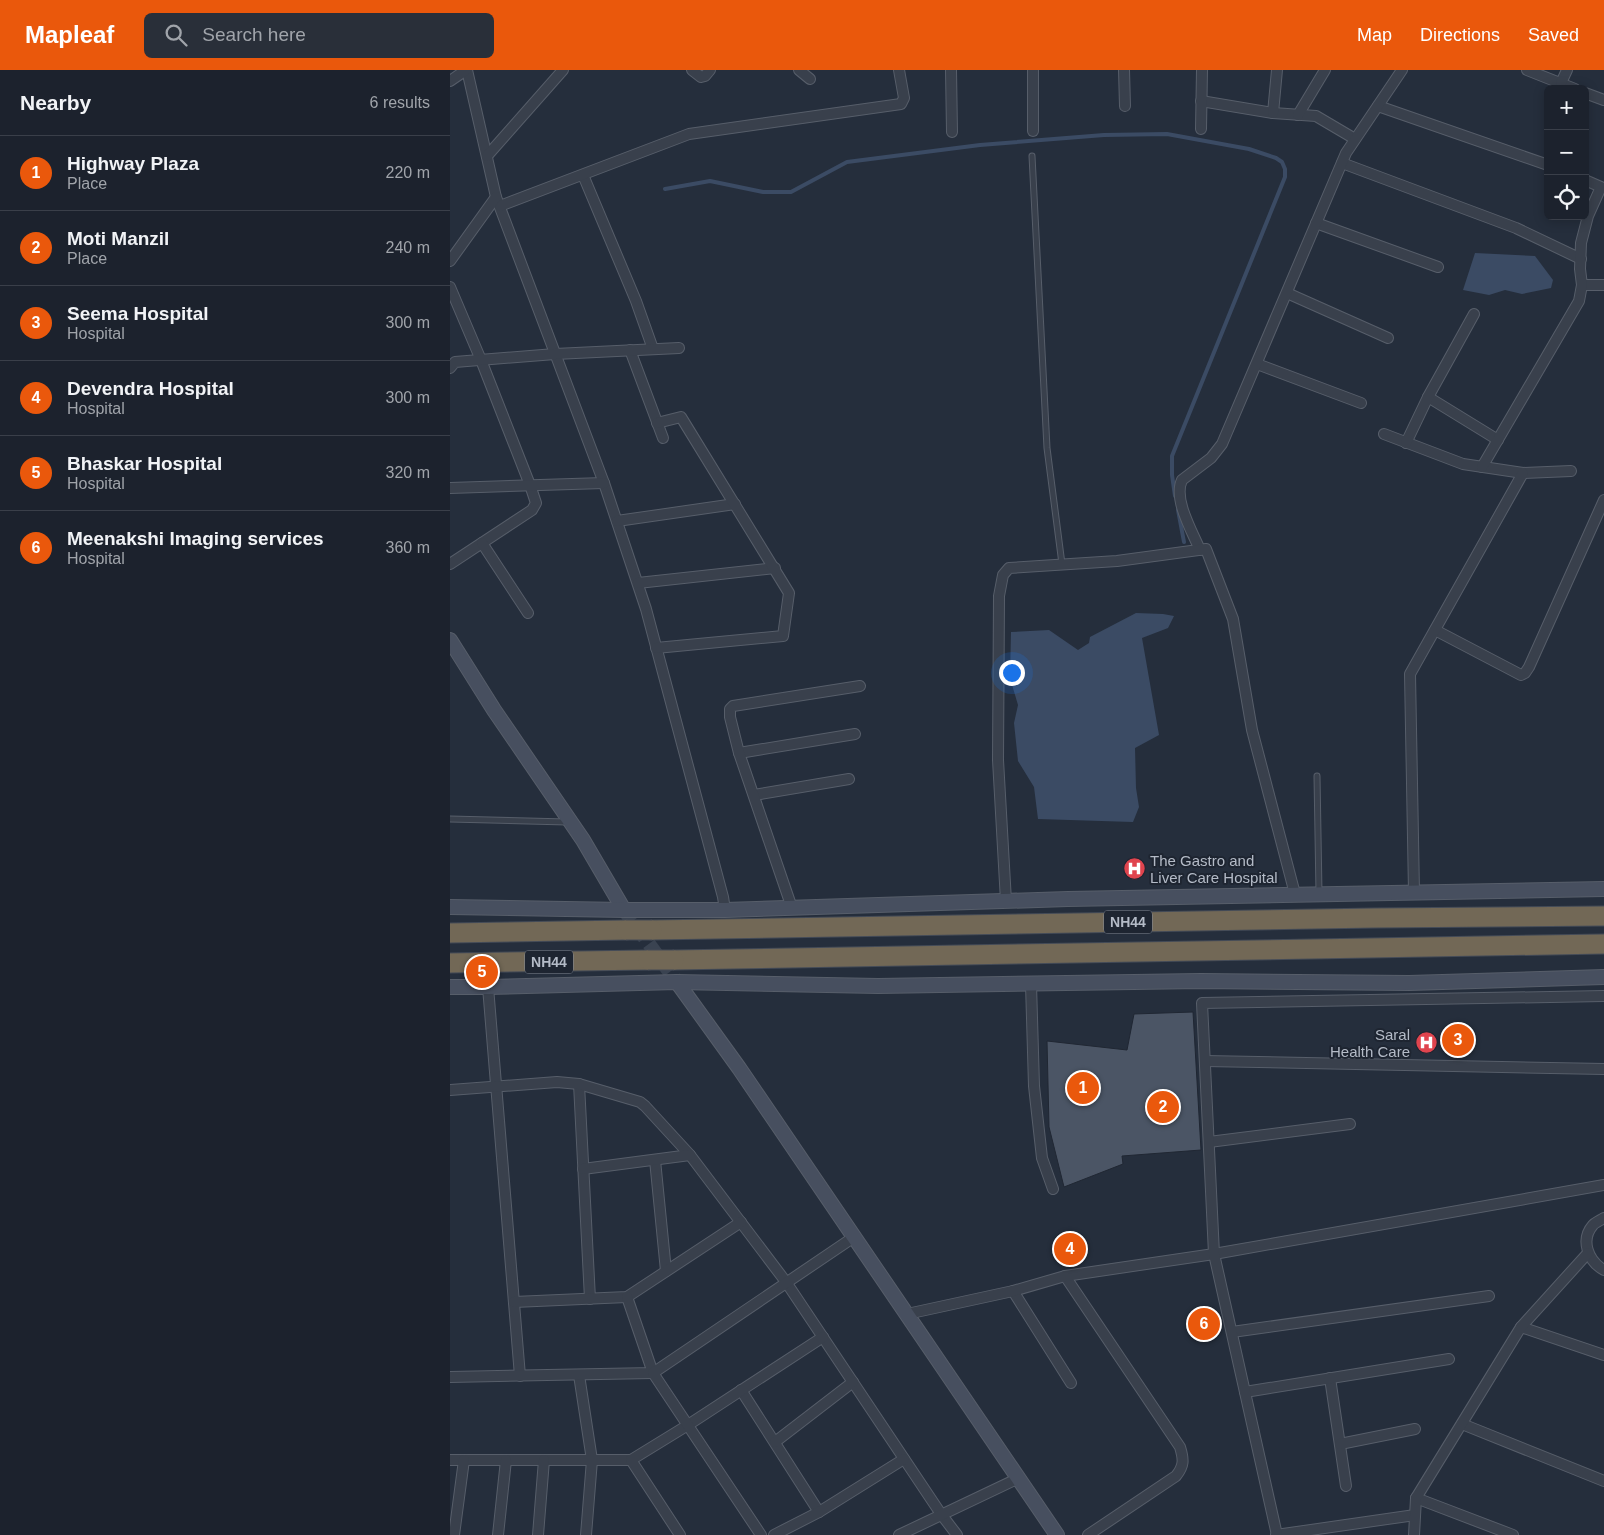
<!DOCTYPE html>
<html lang="en">
<head>
<meta charset="utf-8">
<style>
	:root { --surface:#1c222d; --page:#292f39; --text:#f1f3f6; --muted:#a0a4aa; --line:#3a3f49; --accent:#ea580c }
	body { margin:0; font-family:Helvetica,sans-serif; background:var(--page); color:var(--text) }
	.controls { position:absolute; right:15px; top:15px; display:grid; overflow:hidden; border-radius:8px; box-shadow:0 2px 12px #0003 }
	.controls button { width:45px; height:45px; display:grid; place-items:center; padding:0; border:0; border-bottom:1px solid var(--line); background:var(--surface); color:var(--text); font:25px sans-serif }
	.you { position:absolute; left:561px; top:602px; width:18px; height:18px; margin:-12px; border:4px solid #fff; border-radius:50%; background:#1a73e8; box-shadow:0 0 0 8px #1a73e833 }
	.badge { display:grid; place-items:center; width:32px; height:32px; border-radius:50%; background:var(--accent); color:#fff; font-size:16px; font-weight:700 }
	.pin { position:absolute; translate:-50% -50%; border:2px solid #fff; box-shadow:0 1px 5px #0006 }
	.list { margin:0; padding:0; list-style:none }
	h2 { display:flex; justify-content:space-between; align-items:center; height:65px; margin:0; padding:0 20px; font-size:21px }
	h2 small { font-size:16px; font-weight:400; color:var(--muted) }
	.list li { display:grid; grid-template-columns:32px 1fr auto; gap:15px; align-items:center; box-sizing:border-box; height:75px; padding:0 20px; border-top:1px solid var(--line) }
	.list b { display:block; font-size:19px; white-space:nowrap }
	.list p { margin:0; font-size:16px; white-space:nowrap; color:var(--muted) }
	.list em { font-size:16px; font-style:normal; color:var(--muted) }
	.icon { flex:none; width:28px; height:28px; fill:none; stroke:currentColor; stroke-width:2; stroke-linecap:round; stroke-linejoin:round }
	.map { position:relative; flex:none; width:1154px; height:1465px; overflow:hidden }
	header { display:flex; align-items:center; gap:30px; box-sizing:border-box; height:70px; padding:0 25px; background:var(--accent); color:#fff }
	header strong { font-size:24px }
	nav { display:flex; gap:28px; margin-inline-start:auto; font-size:18px }
	.search { width:350px; height:45px; background:var(--page); display:flex; align-items:center; gap:12px; box-sizing:border-box; padding:0 18px; border-radius:8px; color:var(--muted); font-size:19px }
	main { display:flex }
	aside { flex:1; background:var(--surface) }
	.map>svg:first-child { display:block }
</style>
</head>
<body>
<header>
<strong>Mapleaf</strong>
<div class="search"><svg class="icon" aria-label="search" viewBox="0 0 24 24"><circle cx="10" cy="10" r="6"/><path d="M15 15l6 6"/></svg>Search here</div>
<nav><a>Map</a><a>Directions</a><a>Saved</a></nav>
</header>
<main>
<aside>
<h2>Nearby<small>6 results</small></h2>
<ul class="list">
<li><span class="badge">1</span><div><b>Highway Plaza</b><p>Place</p></div><em>220 m</em></li>
<li><span class="badge">2</span><div><b>Moti Manzil</b><p>Place</p></div><em>240 m</em></li>
<li><span class="badge">3</span><div><b>Seema Hospital</b><p>Hospital</p></div><em>300 m</em></li>
<li><span class="badge">4</span><div><b>Devendra Hospital</b><p>Hospital</p></div><em>300 m</em></li>
<li><span class="badge">5</span><div><b>Bhaskar Hospital</b><p>Hospital</p></div><em>320 m</em></li>
<li><span class="badge">6</span><div><b>Meenakshi Imaging services</b><p>Hospital</p></div><em>360 m</em></li>
</ul>
</aside>
<div class="map">
<svg width="1154" height="1465" viewBox="0 0 1154 1465">
	<rect width="100%" height="100%" fill="#252e3c"/>
	<!-- water -->
	<g fill="#3b4b64">
		<path d="M1025,183L1085,186L1103,210L1101,218L1072,224L1055,220L1039,225L1013,220Z"/>
		<path d="M686,543L713,544L724,546L718,558L692,568L709,665L685,678L686,718L689,737L683,752L588,749L584,717L568,691L564,653L568,635L560,608L561,562L599,560L628,580L639,573L640,567Z"/>
	</g>
	<g fill="none" stroke-linecap="round" stroke-linejoin="round">
		<!-- stream -->
		<g stroke="#3b4b64" stroke-width="4">
			<path d="M215,119L260,111L313,122H341L397,92L530,75L654,65L717,64L799,79L826,88L832,92L835,99V107L722,386V405L725,426"/>
			<path d="M728,440L734,472"/>
		</g>
	</g>
	<!-- building -->
	<path fill="#4b5565" stroke="#202733" d="M743,942L751,1080L672,1086L673,1094L614,1117L599,1057L597,971L677,980L684,944Z"/>
	<g fill="none" stroke-linecap="round" stroke-linejoin="round">
		<!-- secondary-tunnel -->
		<path stroke="#3a4351" stroke-width="14" stroke-dasharray="14 7" stroke-linecap="butt" d="M174,840L227,912"/>
		<defs>
			<g id="lane">
				<path d="M582,86L597,378L612,494"/>
				<path d="M867,706L869,823"/>
				<path d="M0,749L117,752"/>
			</g>
			<g id="street">
				<path d="M17,0L46,127L154,413L196,539L273,827L275,840"/>
				<path d="M242,0L251,7L255,6L260,0"/>
				<path d="M349,0L360,9"/>
				<path d="M501,0L502,62"/>
				<path d="M674,0L675,36"/>
				<path d="M1077,0L1125,19"/>
				<path d="M0,11L16,0"/>
				<path d="M1111,13L1117,0"/>
				<path d="M1135,23L1154,30"/>
				<path d="M751,31L823,43L866,46L905,69"/>
				<path d="M928,36L1098,95"/>
				<path d="M823,43L827,0"/>
				<path d="M848,45L875,0"/>
				<path d="M751,59L752,0"/>
				<path d="M583,61V0"/>
				<path d="M37,86L113,0"/>
				<path d="M892,93L1066,158L1131,189"/>
				<path d="M133,105L186,231L203,279"/>
				<path d="M50,136L239,64L451,34L454,28L449,0"/>
				<path d="M866,153L988,197"/>
				<path d="M0,191L46,127"/>
				<path d="M1132,215H1154"/>
				<path d="M0,217L31,290L80,415L86,433L82,440L0,494"/>
				<path d="M837,223L938,268"/>
				<path d="M180,280L213,368"/>
				<path d="M807,294L911,333"/>
				<path d="M0,298L5,292L105,284L229,278"/>
				<path d="M978,327L1048,370"/>
				<path d="M934,364L1013,394L1073,403L1121,401"/>
				<path d="M956,373L978,327L1024,244"/>
				<path d="M1032,397L1129,231L1132,215L1130,199L1131,173L1138,146L1151,117L1135,110"/>
				<path d="M0,418L154,413"/>
				<path d="M167,451L285,434"/>
				<path d="M32,473L78,543"/>
				<path d="M750,480C742,461 723,429 732,410L761,388L772,374L896,83L952,0"/>
				<path d="M188,513L325,498"/>
				<path d="M985,560L1071,605L1075,603L1079,597L1154,430"/>
				<path d="M206,578L333,566L339,523L231,347L207,353"/>
				<path d="M289,683L405,664"/>
				<path d="M304,725L399,709"/>
				<path d="M964,822L960,604L1073,403"/>
				<path d="M556,831L548,690L549,526L553,505L559,498L667,491L756,479L783,549L802,660L845,824"/>
				<path d="M342,838L289,683L280,647V639L283,636L410,616"/>
				<path d="M581,914L584,1016L592,1088L603,1119"/>
				<path d="M38,917L70,1306"/>
				<path d="M755,991L1154,999"/>
				<path d="M129,1014L140,1229"/>
				<path d="M0,1020L107,1012L129,1014L190,1032L195,1036L240,1085L336,1212L491,1444L507,1465"/>
				<path d="M759,1072L900,1054"/>
				<path d="M205,1090L216,1201"/>
				<path d="M133,1099L240,1085"/>
				<path d="M1154,1148C1151,1150 1146,1152 1143,1155C1130,1170 1138,1191 1154,1200"/>
				<path d="M615,1206L730,1377C734,1390 734,1396 726,1406L638,1465"/>
				<path d="M563,1221L621,1313"/>
				<path d="M64,1232L177,1227L291,1152"/>
				<path d="M457,1244L563,1221L615,1206L764,1184L1154,1115"/>
				<path d="M1071,1257L1154,1285"/>
				<path d="M782,1262L1039,1226"/>
				<path d="M129,1305L142,1390L136,1465"/>
				<path d="M0,1307L203,1303L177,1227"/>
				<path d="M880,1308L896,1416"/>
				<path d="M291,1320L369,1442"/>
				<path d="M795,1322L999,1289"/>
				<path d="M1012,1354L1154,1411"/>
				<path d="M325,1372L403,1312"/>
				<path d="M890,1374L965,1359"/>
				<path d="M0,1390H181"/>
				<path d="M966,1428L1063,1465"/>
				<path d="M4,1465L14,1390"/>
				<path d="M48,1465L56,1390"/>
				<path d="M88,1465L94,1390"/>
				<path d="M230,1465L181,1390L238,1355L373,1267"/>
				<path d="M311,1465L203,1303L404,1167"/>
				<path d="M324,1465L369,1442L454,1389"/>
				<path d="M449,1465L569,1408"/>
				<path d="M826,1465L965,1445"/>
				<path d="M827,1465L764,1184L752,933L1154,926"/>
				<path d="M964,1465L966,1428L1071,1257L1138,1183"/>
			</g>
			<g id="secondary">
				<path d="M0,570L44,640L133,770L174,840"/>
				<path d="M0,837L174,840H275L618,829L1154,819"/>
				<path d="M227,912L289,998L607,1465"/>
				<path d="M0,917H38L227,912L428,916L751,911L959,913L1154,907"/>
			</g>
			<g id="highway">
				<path d="M202,860L925,848L1154,846"/>
				<path d="M0,863L176,860"/>
				<path d="M224,890L1154,874"/>
				<path d="M0,893L198,890"/>
			</g>
		</defs>
		<!-- lane casing -->
		<use href="#lane" stroke="#575e6a" stroke-width="7"/>
		<!-- street casing -->
		<use href="#street" stroke="#575e6a" stroke-width="12"/>
		<!-- secondary casing -->
		<use href="#secondary" stroke="#575e6a" stroke-width="16"/>
		<!-- highway casing -->
		<use href="#highway" stroke="#444b57" stroke-width="21"/>
		<!-- lane -->
		<use href="#lane" stroke="#39404c" stroke-width="5"/>
		<!-- street -->
		<use href="#street" stroke="#39404c" stroke-width="10"/>
		<!-- secondary -->
		<use href="#secondary" stroke="#474f5f" stroke-width="14"/>
		<!-- highway -->
		<use href="#highway" stroke="#726856" stroke-width="19"/>
		<defs>
			<g id="highway-bridge">
				<path d="M176,860H202"/>
				<path d="M198,890H224"/>
			</g>
		</defs>
		<!-- highway-bridge casing -->
		<use href="#highway-bridge" stroke="#444b57" stroke-width="21" stroke-linecap="butt"/>
		<!-- highway-bridge -->
		<use href="#highway-bridge" stroke="#726856" stroke-width="19"/>
	</g>
	<!-- icons -->
	<defs>
		<symbol id="hospital-disc" viewBox="-11 -11 22 22"><circle r="9.5" fill="#e0444e" stroke="#1e2531"/><path d="M-5-5h3v3.5h4V-5h3V5h-3V1.5h-4V5h-3Z" fill="#fff"/></symbol>
	</defs>
	<g fill-rule="evenodd">
		<use href="#hospital-disc" x="672" y="786" width="25" height="25"/>
		<use href="#hospital-disc" x="964" y="960" width="25" height="25"/>
	</g>
	<g text-anchor="middle" dominant-baseline="central" stroke-width="4" stroke-linejoin="round" paint-order="stroke">
		<!-- shield labels -->
		<g fill="#1e2531" stroke="#878e9a" stroke-width="1">
			<rect x="654" y="840.5" width="48" height="23" rx="4"/>
			<rect x="75" y="880.5" width="48" height="23" rx="4"/>
		</g>
		<g font-size="14" font-weight="bold" fill="#b4bbc7">
			<text x="678" y="852">NH44</text>
			<text x="99" y="892">NH44</text>
		</g>
		<!-- poi labels -->
		<g font-size="15" fill="#b4bbc7" stroke="#1e2531" text-anchor="start">
			<text x="700" y="790">The Gastro and<tspan x="700" dy="17">Liver Care Hospital</tspan></text>
			<text x="960" y="964" text-anchor="end">Saral<tspan x="960" dy="17">Health Care</tspan></text>
		</g>
	</g>
</svg>
<div class="controls">
<button>+</button>
<button>−</button>
<button><svg class="icon" aria-label="locate" viewBox="0 0 24 24"><circle cx="12" cy="12" r="6"/><path d="M12 2v4M12 18v4M2 12h4M18 12h4"/></svg></button>
</div>
<div class="you"></div>
<div class="pin badge" style="left:633px;top:1018px">1</div>
<div class="pin badge" style="left:713px;top:1037px">2</div>
<div class="pin badge" style="left:1008px;top:970px">3</div>
<div class="pin badge" style="left:620px;top:1179px">4</div>
<div class="pin badge" style="left:32px;top:902px">5</div>
<div class="pin badge" style="left:754px;top:1254px">6</div>
</div>
</main>
</body>
</html>
